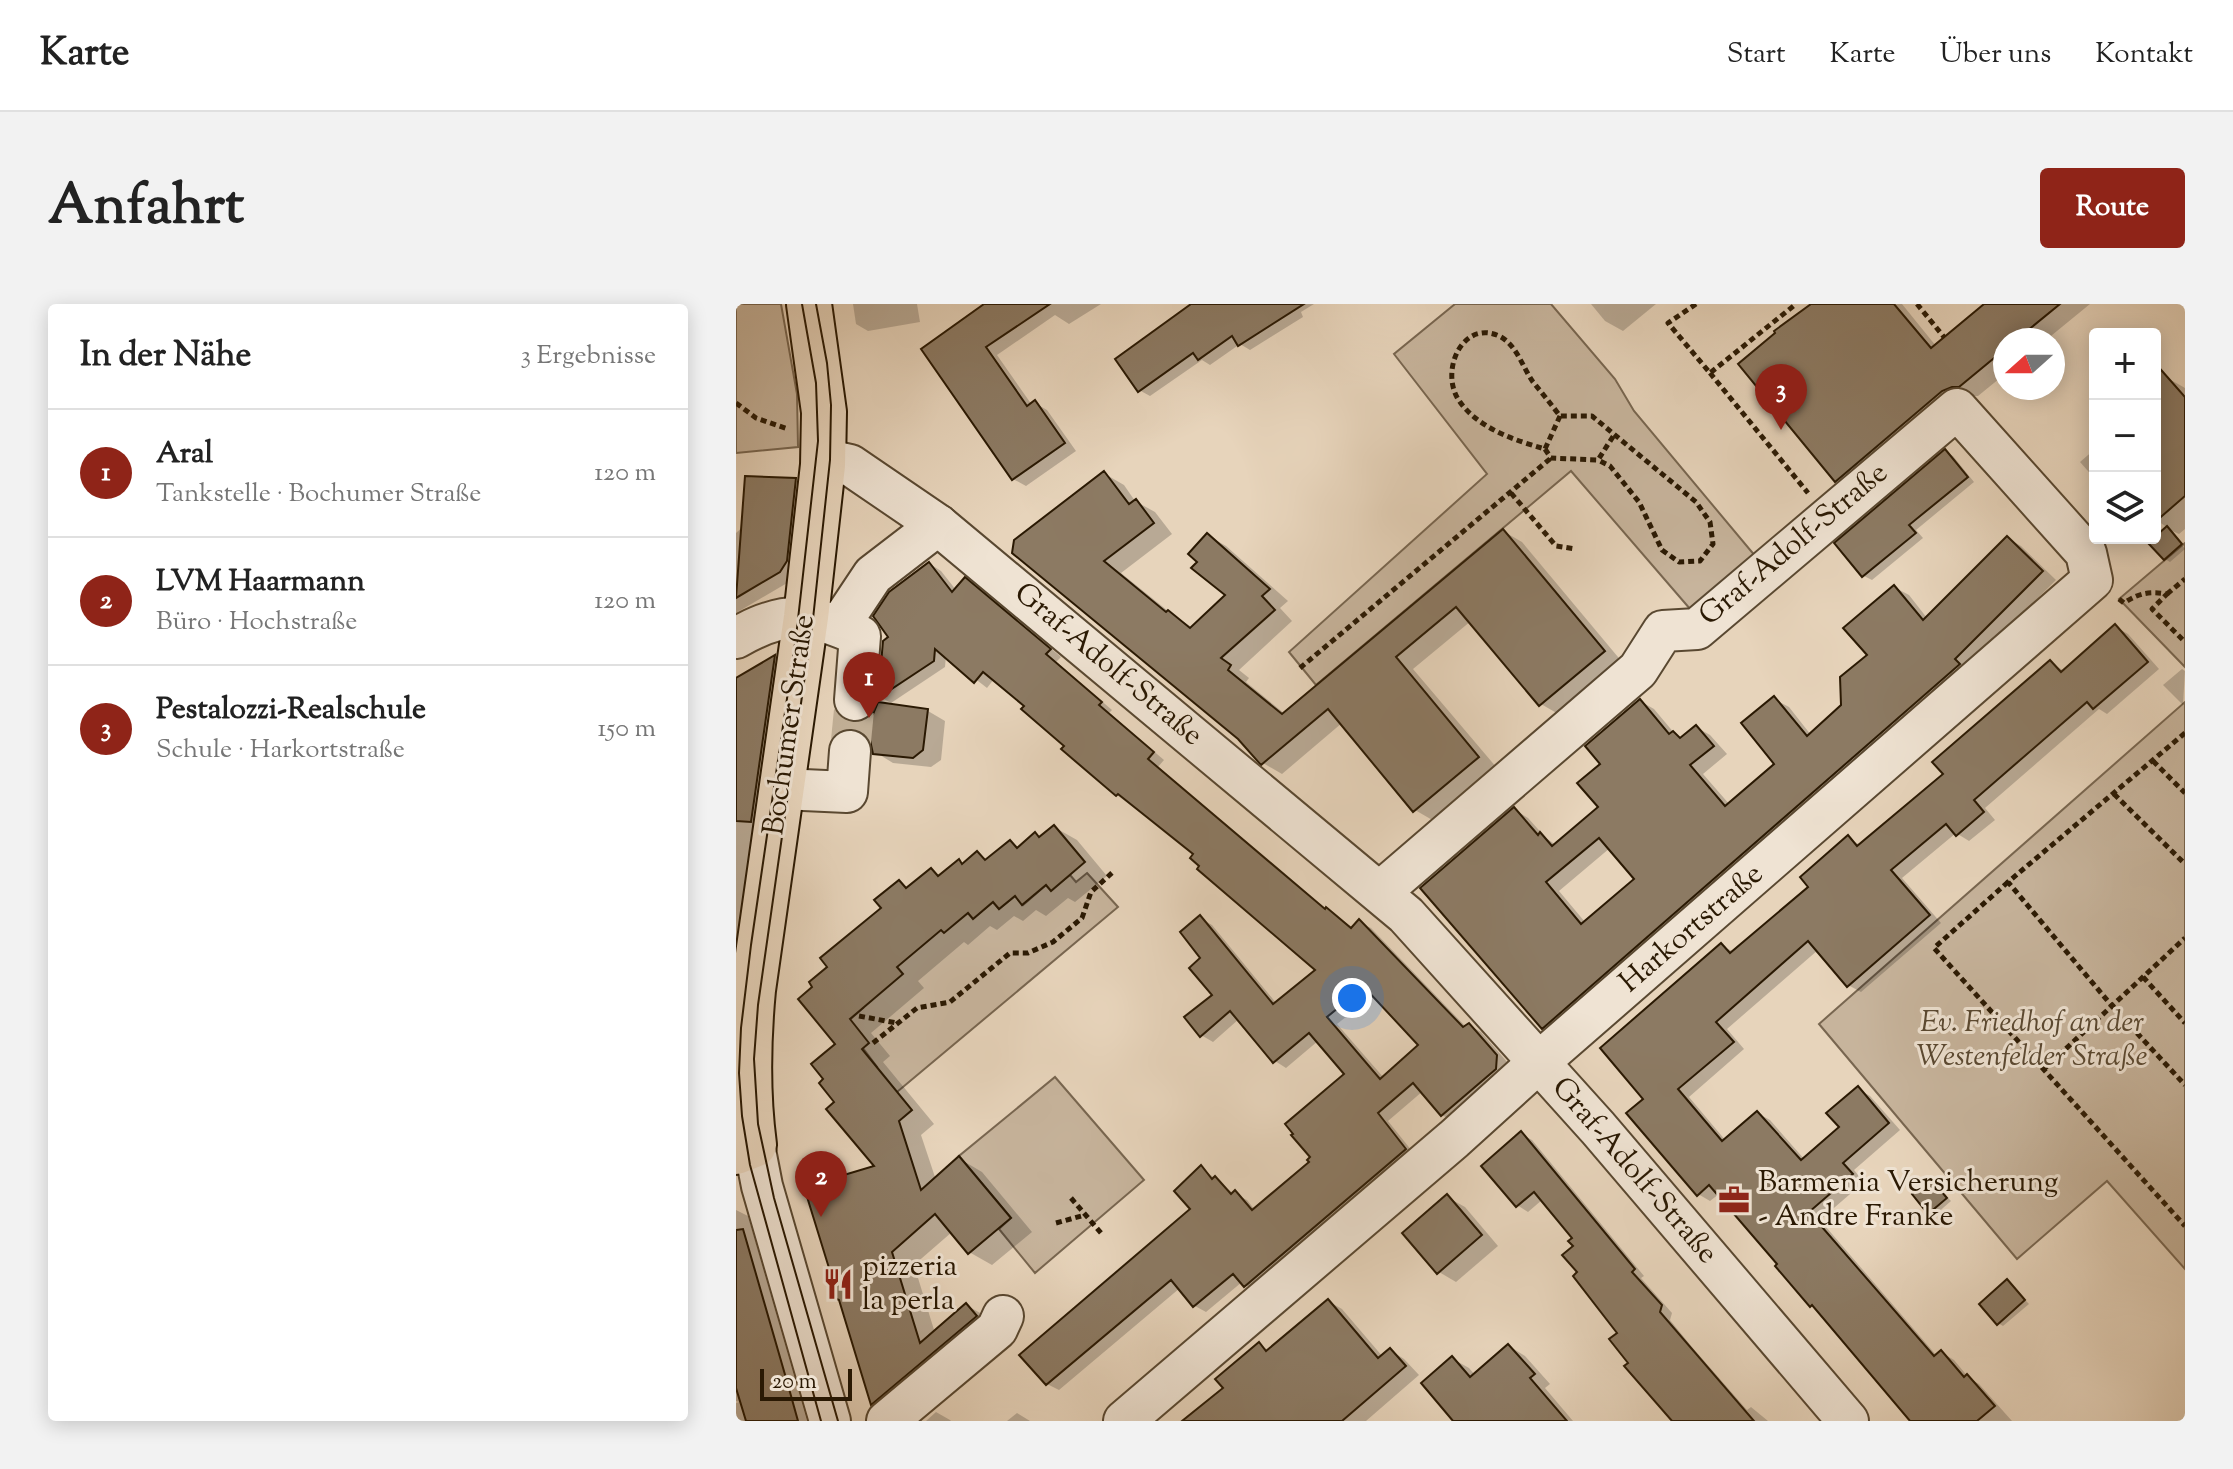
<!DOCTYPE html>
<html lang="de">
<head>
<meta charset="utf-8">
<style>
	:root { --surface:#fff; --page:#f2f2f2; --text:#222; --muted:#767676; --line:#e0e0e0; --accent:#8f2418 }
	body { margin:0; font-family:"Sorts Mill Goudy",serif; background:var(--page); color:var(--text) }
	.controls { position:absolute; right:24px; top:24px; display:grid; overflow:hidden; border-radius:8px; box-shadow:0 4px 20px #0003 }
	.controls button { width:72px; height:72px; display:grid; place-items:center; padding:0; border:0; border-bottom:2px solid var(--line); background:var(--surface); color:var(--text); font:40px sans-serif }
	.compass { position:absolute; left:1257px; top:24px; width:72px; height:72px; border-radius:50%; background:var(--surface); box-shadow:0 4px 20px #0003; rotate:249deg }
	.scale { position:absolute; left:24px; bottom:20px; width:92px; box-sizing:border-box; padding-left:8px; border:4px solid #2a1903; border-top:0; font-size:22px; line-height:28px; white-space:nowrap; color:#2a1903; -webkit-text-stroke:6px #efe3d3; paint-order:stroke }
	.you { position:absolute; left:616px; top:694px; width:28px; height:28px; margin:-20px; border:6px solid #fff; border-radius:50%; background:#1a73e8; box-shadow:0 0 0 12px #1a73e833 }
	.badge { display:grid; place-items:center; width:52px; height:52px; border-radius:50%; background:var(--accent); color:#fff; font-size:26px; font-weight:700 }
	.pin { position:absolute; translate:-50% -66px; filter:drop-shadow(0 2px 4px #0008) }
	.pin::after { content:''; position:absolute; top:42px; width:28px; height:24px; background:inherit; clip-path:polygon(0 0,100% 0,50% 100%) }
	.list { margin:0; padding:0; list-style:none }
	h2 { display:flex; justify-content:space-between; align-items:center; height:104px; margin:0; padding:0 32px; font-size:34px }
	h2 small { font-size:26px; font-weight:400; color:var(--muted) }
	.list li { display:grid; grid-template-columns:52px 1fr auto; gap:24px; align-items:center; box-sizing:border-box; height:128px; padding:0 32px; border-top:2px solid var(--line) }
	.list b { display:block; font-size:30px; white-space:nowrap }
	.list p { margin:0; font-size:26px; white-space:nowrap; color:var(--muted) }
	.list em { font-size:26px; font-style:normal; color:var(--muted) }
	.icon { flex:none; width:44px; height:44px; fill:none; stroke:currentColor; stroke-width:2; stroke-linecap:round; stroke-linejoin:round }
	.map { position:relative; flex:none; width:1449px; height:1117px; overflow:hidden; border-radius:8px }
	header { display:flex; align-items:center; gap:48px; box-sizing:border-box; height:112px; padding:0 40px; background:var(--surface); border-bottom:2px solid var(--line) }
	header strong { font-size:38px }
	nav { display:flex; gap:44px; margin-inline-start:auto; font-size:28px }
	.intro { display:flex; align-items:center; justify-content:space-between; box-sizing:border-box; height:192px; padding:0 48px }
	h1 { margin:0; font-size:56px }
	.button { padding:20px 36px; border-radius:8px; background:var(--accent); color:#fff; font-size:28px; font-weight:700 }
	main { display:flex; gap:48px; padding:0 48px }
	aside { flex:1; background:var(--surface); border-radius:8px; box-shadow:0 4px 20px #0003 }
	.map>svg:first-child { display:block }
</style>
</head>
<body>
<header>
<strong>Karte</strong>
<nav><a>Start</a><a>Karte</a><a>Über uns</a><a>Kontakt</a></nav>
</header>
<div class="intro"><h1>Anfahrt</h1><a class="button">Route</a></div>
<main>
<aside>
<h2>In der Nähe<small>3 Ergebnisse</small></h2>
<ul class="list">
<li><span class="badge">1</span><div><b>Aral</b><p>Tankstelle · Bochumer Straße</p></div><em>120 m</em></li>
<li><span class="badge">2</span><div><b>LVM Haarmann</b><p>Büro · Hochstraße</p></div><em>120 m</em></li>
<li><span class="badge">3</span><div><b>Pestalozzi-Realschule</b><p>Schule · Harkortstraße</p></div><em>150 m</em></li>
</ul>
</aside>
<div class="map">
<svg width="1449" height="1117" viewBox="0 0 1449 1117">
	<rect width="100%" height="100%" fill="#e7d4bb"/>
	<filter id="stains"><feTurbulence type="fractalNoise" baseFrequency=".0025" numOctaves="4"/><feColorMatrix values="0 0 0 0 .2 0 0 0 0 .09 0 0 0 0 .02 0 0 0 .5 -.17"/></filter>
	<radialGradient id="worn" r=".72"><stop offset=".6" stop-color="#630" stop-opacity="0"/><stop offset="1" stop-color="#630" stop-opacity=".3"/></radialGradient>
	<!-- green -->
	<g fill="#c7b49c" stroke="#786650" stroke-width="2">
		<path d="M0,0H45L61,90L62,143L0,149Z"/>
		<path d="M719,0H815L879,75L898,107L1025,259L961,313L835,167L580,381L553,348L751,170L658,50Z"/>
		<path d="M1449,239V363L1383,295Z"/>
		<path d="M1449,398V965L1371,877L1281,955L1083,720Z"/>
		<path d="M351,569L382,603L161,788L136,768L141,763L109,720L127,704L123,698L161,663L176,640L232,609L237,614L257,598L263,605L279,592L287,601L310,581L315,586L334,571L340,578Z"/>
		<path d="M319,773L408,876L299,969L263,925L275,914L223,852Z"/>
	</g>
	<!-- shadow -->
	<g fill="#0003" fill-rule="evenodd">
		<path d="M117,0H181L184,18L132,27L120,20Z"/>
		<path d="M251,0H365L333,20L319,11L261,51L296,101L299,99L311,106L340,147L290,182L277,175L191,51Z"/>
		<path d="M457,0H578L565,8L567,13L514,46L504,40L474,61L466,56L414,92L403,86Z"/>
		<path d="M855,0H920L887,27L869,17Z"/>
		<path d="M1075,0H1166L1200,42L1251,0H1354L1310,36H1269V70L1242,92H1235L1118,186L1101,176Z"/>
		<path d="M1428,72L1449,84V225L1443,230L1434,226L1449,245L1434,258L1429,255L1432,224L1419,215V79Z"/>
		<path d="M1359,145V175L1344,158Z"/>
		<path d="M1209,148L1217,152L1238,178L1180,226L1187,234L1136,276L1128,272L1101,239Z"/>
		<path d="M369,170L388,181L399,197L419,208L436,230L385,269L437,311L457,324L492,291L464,258L471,231L490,242L552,297L544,304L556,317L503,366L513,374L510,378L549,410L767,227L786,238L887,359L824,411L805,400L735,317L677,365L761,464L698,517L679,506L606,419L546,470L527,459L503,434L279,249Z"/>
		<path d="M59,176L73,184L58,275L0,309V229Z"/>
		<path d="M1271,234L1285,242L1320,276L1232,364L821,731L807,723L778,505L792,514L810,534L820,541L864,504L867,460L904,397L918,405L939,430L946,434L960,423L974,431L991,450L967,470L994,501L1041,460L1038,395L1053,403L1075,431L1107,402L1133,351L1158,283L1173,291L1191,314ZM874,544L900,575L849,618L823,587Z"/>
		<path d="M194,260L205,267L220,286L229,276L241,282L325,353L320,358L376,406L373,409L428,456L422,463L590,606L617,624L623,618L635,624L730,723L733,721L745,728L772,759L771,772L718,818L706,811L687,787L652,817L680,852L520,988L506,978L470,1008L459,1002L444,984L323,1086L311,1080L457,905L466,864L498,890L511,896L519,906L576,858L611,770L582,737L550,764L539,757L503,715L477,738L465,731L479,692L467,654L464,614L476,621L541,700L582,666L459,550L381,491L327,445L331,442L291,402L258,375L251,384L210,352L209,363L155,399L144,393L149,338L155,333ZM638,691L685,742L648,774L601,720Z"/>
		<path d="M1380,323L1392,330L1423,365L1371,410L1363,405L1249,504L1259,516L1233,537L1220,529L1166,574L1205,619L1125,688L1112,681L1082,646L991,725L1008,745L953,793L990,837L1021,809L1034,816L1069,856L1105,823L1122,785L1134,792L1164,826L1118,866L1128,878L1084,916L1201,1052L1205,1048L1218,1056L1233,1074L1243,1080L1276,1117H1177L1082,1005L1075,1001L983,890L974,897L962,890L910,795L986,642L998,648L1075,583L1112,534L1124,541L1209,470L1314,358L1328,367Z"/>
		<path d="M39,353L52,361L0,666V376Z"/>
		<path d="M1446,365L1449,367L1447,401L1427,381Z"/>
		<path d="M192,407L209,417L205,456L195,463L157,459L139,448L134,433L118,439L101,429L103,413L116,421Z"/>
		<path d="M318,523L341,536L371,572L339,598L332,594L310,612L300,606L287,617L278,612L261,626L254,622L232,641L228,638L182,677L188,684L135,729L154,752L147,758L198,820L185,831L200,876L224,855L246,868L296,928L256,961L233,948L216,928L178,961L199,1029L230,1001L253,1014L159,1113L136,1100L105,996L141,863L101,798L102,740L79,683L148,604L163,578L173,584L195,566L205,572L223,558L228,561L242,550L252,556L274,538L284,544L300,531L305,534Z"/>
		<path d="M785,830L796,836L908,972L905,974L936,1009L934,1016L956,1043L1011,1106L1015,1103L1032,1117H939L894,1059L883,1029L844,969L838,935L806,896L792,908L781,901Z"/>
		<path d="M1195,877L1215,897L1199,911L1194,908Z"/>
		<path d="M711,893L729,903L762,942L720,978L703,968Z"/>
		<path d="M0,906L12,912L71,1117H0V1099L3,1098L0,1097Z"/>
		<path d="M1271,977L1293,1000L1267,1022L1262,1019Z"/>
		<path d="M592,997L606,1005L647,1053L654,1046L668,1055L683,1071L630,1117H453L490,1084L524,1041L534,1047Z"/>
		<path d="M773,1042L789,1052L814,1080L809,1084L837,1117H719L717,1055L733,1064L739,1071Z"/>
		<path d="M200,1108L214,1116L215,1117H190Z"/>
		<path d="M281,1109L294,1117H295H271Z"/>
	</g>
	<!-- building -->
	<g fill="#8c7a63" stroke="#2a1903" stroke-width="2" fill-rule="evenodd">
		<path d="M248,0H314L250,43L291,102L299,96L329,139L276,176L185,45Z"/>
		<path d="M455,0H568L502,42L496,32L462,56L457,49L402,88L379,55Z"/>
		<path d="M1075,0H1158L1195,44L1248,0H1324L1280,36H1269V45L1223,83H1216L1206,87L1099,178L1002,60L1039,29L1038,27Z"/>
		<path d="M1419,59L1449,93V192L1419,218Z"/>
		<path d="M1209,145L1232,173L1173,221L1180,229L1126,273L1098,239Z"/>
		<path d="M368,167L393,200L400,195L418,219L368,257L430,308L432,306L454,324L489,291L455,264L461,258L452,250L471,229L534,285L526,292L539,306L485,354L495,361L492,366L546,410L767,225L869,347L803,402L720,303L660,353L743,453L677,508L592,405L525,461L502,435L276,249L278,236Z"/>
		<path d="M9,172L60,174L51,257L44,268L0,294Z"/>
		<path d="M1431,222L1446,240L1428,256L1412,239Z"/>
		<path d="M1271,232L1307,267L1219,355L1224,360L806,725L684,584L778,503L802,531L804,528L816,542L862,503L841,479L864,460L849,442L904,395L933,430L937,427L944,434L960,421L978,442L954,461L989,502L1038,460L1005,419L1038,392L1071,432L1105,401L1104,373L1131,351L1107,324L1158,281L1187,316ZM863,534L898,575L845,620L810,578Z"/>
		<path d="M193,258L216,288L229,273L315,345L310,350L366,398L363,401L418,448L412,455L589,605L590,603L615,624L623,615L727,723L733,719L761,751L760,765L705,812L677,779L642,809L670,845L508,983L497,970L457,1003L435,976L310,1081L283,1051L454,905L438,887L465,861L476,875L479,872L495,890L499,886L516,906L573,858L571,856L574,853L555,831L557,830L549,820L608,770L573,729L537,759L494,707L464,733L448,713L476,691L453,664L464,654L444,628L464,611L537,700L579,666L461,565L463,562L454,554L457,550L382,490L380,492L325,445L328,442L285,405L288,402L247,368L238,379L199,345L198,357L142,394L147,337L152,333L137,312L153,288ZM628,683L682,741L644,775L591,713Z"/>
		<path d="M1379,320L1412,358L1357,405L1351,398L1238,496L1248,508L1220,532L1210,520L1155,566L1194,611L1111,683L1072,637L980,718L998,738L942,785L986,837L1021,807L1065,856L1103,823L1090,809L1122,782L1153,819L1107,859L1117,870L1073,908L1198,1052L1205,1046L1228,1073L1231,1070L1259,1102L1241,1117H1174L1076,1001L1074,1003L1039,962L1041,960L973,881L961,892L890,809L907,795L864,744L985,639L994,649L1072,583L1064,573L1112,531L1121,542L1207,470L1196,458L1314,356L1325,368Z"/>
		<path d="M39,351L15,518L0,517V374Z"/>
		<path d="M142,398L192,405L187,446L177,454L137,450L134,436L126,428L116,424L105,426L99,430L102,410L107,415L116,419L128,417L137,410Z"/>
		<path d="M318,521L349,558L315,587L310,581L286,601L279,592L263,605L257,598L237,615L232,609L208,629L205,626L161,663L167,670L114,715L133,739L126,745L176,806L163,817L185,886L223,852L275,914L232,950L199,910L156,948L184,1039L230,999L241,1012L135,1101L103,996L98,994L90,969L93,964L68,883L138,862L90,805L98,798L83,779L87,775L75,760L99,740L62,695L76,683L73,678L91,663L84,654L145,604L138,596L163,576L170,584L195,564L202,572L223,555L226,560L241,547L249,556L274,536L281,544L299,528L303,533Z"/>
		<path d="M785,827L899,965L896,968L926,1001L924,1008L1018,1117H936L888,1062L892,1059L873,1035L881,1029L837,972L841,968L826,951L837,942L832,937L836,934L798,888L780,903L745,862Z"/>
		<path d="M1194,874L1211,894L1192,910L1176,890Z"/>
		<path d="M711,890L746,931L701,970L666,929Z"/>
		<path d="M7,925L52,1081L62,1117H10L0,1084V926Z"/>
		<path d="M1271,975L1289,996L1261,1021L1243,1000Z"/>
		<path d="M592,995L642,1054L654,1044L670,1062L606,1117H446L487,1084L479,1075L523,1038L530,1047Z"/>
		<path d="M772,1040L799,1070L794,1074L831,1117H717L685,1079L716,1052L734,1073Z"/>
	</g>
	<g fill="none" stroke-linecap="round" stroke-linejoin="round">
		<!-- minor-tunnel -->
		<path stroke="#c1af96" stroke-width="40" stroke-dasharray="40 20" stroke-linecap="butt" d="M114,447L119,396"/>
		<defs>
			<g id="minor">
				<path d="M87,155L114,161L202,221L670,611L862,824L1112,1117"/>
				<path d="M103,322L137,271L202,221"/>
				<path d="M0,334C48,306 75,309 124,332L119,396"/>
				<path d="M46,485L111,488L114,447"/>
				<path d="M18,841L26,882L94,1117"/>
				<path d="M151,1117L261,1025L267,1012"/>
				<path d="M388,1117L718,835L803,758L1356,276L1350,249L1221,105L961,325L927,327L902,366L644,588"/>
			</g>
			<path id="major" d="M0,848L18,841C11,788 12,739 17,686L70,313L87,161L88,108L73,0"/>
		</defs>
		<!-- minor casing -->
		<use href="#minor" stroke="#594831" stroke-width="44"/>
		<!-- major casing -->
		<use href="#major" stroke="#2a1903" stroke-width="48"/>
		<!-- path -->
		<g stroke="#2a1903" stroke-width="5" stroke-dasharray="6 4" stroke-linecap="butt">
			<path d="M960,0L932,19L974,69L1060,0"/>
			<path d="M1181,0L1208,33"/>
			<path d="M974,69L1072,189"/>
			<path d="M0,99L20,114L52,125"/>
			<path d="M824,112L809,145C781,137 743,125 724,98C702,68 727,13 765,33C781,42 787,64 797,78C806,89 815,100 824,112H856L960,198L974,218L977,240L964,257L943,258L926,246L903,198L874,162L862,156"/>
			<path d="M809,145L815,154L862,156L878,131"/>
			<path d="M775,189L820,242L840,245"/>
			<path d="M1431,290L1449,275"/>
			<path d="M1383,295L1388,299C1403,289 1413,287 1431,290L1416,305L1449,338"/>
			<path d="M564,364L815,154"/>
			<path d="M1449,429L1272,578L1376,702L1449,781"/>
			<path d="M1417,457L1449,489"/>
			<path d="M1378,490L1449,560"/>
			<path d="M1272,578L1198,644L1449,922"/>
			<path d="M1407,673L1449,719"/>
			<path d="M123,712L161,719"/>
			<path d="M137,739L181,704L214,698L274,649H292L317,638L346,614L355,588L377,568"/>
			<path d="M1308,765L1449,634"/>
			<path d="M335,894L365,929"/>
			<path d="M320,919L349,911"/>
		</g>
		<!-- minor -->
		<use href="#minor" stroke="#efe3d3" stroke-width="40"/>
		<!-- major -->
		<use href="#major" stroke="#e7d4bb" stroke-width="44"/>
		<!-- tram -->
		<g stroke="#2a1903" stroke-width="2">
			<path d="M66,0L80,79L82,137L60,333L15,641L5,724L3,769L6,812L14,861L85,1117"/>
			<path d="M80,0L91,59L95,101L94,156L77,315L22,701L18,755L22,820L38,894L102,1117"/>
		</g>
	</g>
	<!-- icons -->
	<defs>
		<symbol id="office-bare" viewBox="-9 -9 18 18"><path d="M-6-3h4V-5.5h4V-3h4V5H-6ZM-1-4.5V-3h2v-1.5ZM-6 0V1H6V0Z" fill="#8f2418" stroke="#efe3d3" stroke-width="2.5" paint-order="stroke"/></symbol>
		<symbol id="restaurant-bare" viewBox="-9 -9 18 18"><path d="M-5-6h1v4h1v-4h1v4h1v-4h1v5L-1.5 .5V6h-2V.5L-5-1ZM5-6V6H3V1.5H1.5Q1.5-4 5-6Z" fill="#8f2418" stroke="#efe3d3" stroke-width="2.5" paint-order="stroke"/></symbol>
	</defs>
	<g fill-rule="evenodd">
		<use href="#office-bare" x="976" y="874" width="44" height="44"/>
		<use href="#restaurant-bare" x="80" y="958" width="44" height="44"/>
	</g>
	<g text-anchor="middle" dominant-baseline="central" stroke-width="6" stroke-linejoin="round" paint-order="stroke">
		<!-- street labels -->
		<g font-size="30" fill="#2a1903" stroke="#efe3d3">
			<text transform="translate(1058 241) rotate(-40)">Graf-Adolf-Straße</text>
			<text transform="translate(372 361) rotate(40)">Graf-Adolf-Straße</text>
			<text transform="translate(54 421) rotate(-82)">Bochumer Straße</text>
			<text transform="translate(956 625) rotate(-41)">Harkortstraße</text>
			<text transform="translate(898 867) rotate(49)">Graf-Adolf-Straße</text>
		</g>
		<!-- park labels -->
		<g font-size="30" font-style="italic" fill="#594831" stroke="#efe3d3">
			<text x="1296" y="719">Ev. Friedhof an der<tspan x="1296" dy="34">Westenfelder Straße</tspan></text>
		</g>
		<!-- poi labels -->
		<g font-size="30" fill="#2a1903" stroke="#efe3d3" text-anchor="start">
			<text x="1022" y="879">Barmenia Versicherung<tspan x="1022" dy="34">- Andre Franke</tspan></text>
			<text x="126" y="963">pizzeria<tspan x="126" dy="34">la perla</tspan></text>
		</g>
	</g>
	<rect width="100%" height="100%" filter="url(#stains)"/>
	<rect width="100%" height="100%" fill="url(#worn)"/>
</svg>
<div class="controls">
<button>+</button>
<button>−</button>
<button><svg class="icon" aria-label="layers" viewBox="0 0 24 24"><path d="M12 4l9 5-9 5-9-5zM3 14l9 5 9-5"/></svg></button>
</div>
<svg class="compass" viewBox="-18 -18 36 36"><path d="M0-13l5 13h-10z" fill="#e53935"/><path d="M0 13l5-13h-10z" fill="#767676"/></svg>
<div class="scale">20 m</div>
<div class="you"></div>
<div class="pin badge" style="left:133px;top:414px">1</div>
<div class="pin badge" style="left:85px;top:913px">2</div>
<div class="pin badge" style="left:1045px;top:126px">3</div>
</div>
</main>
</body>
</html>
